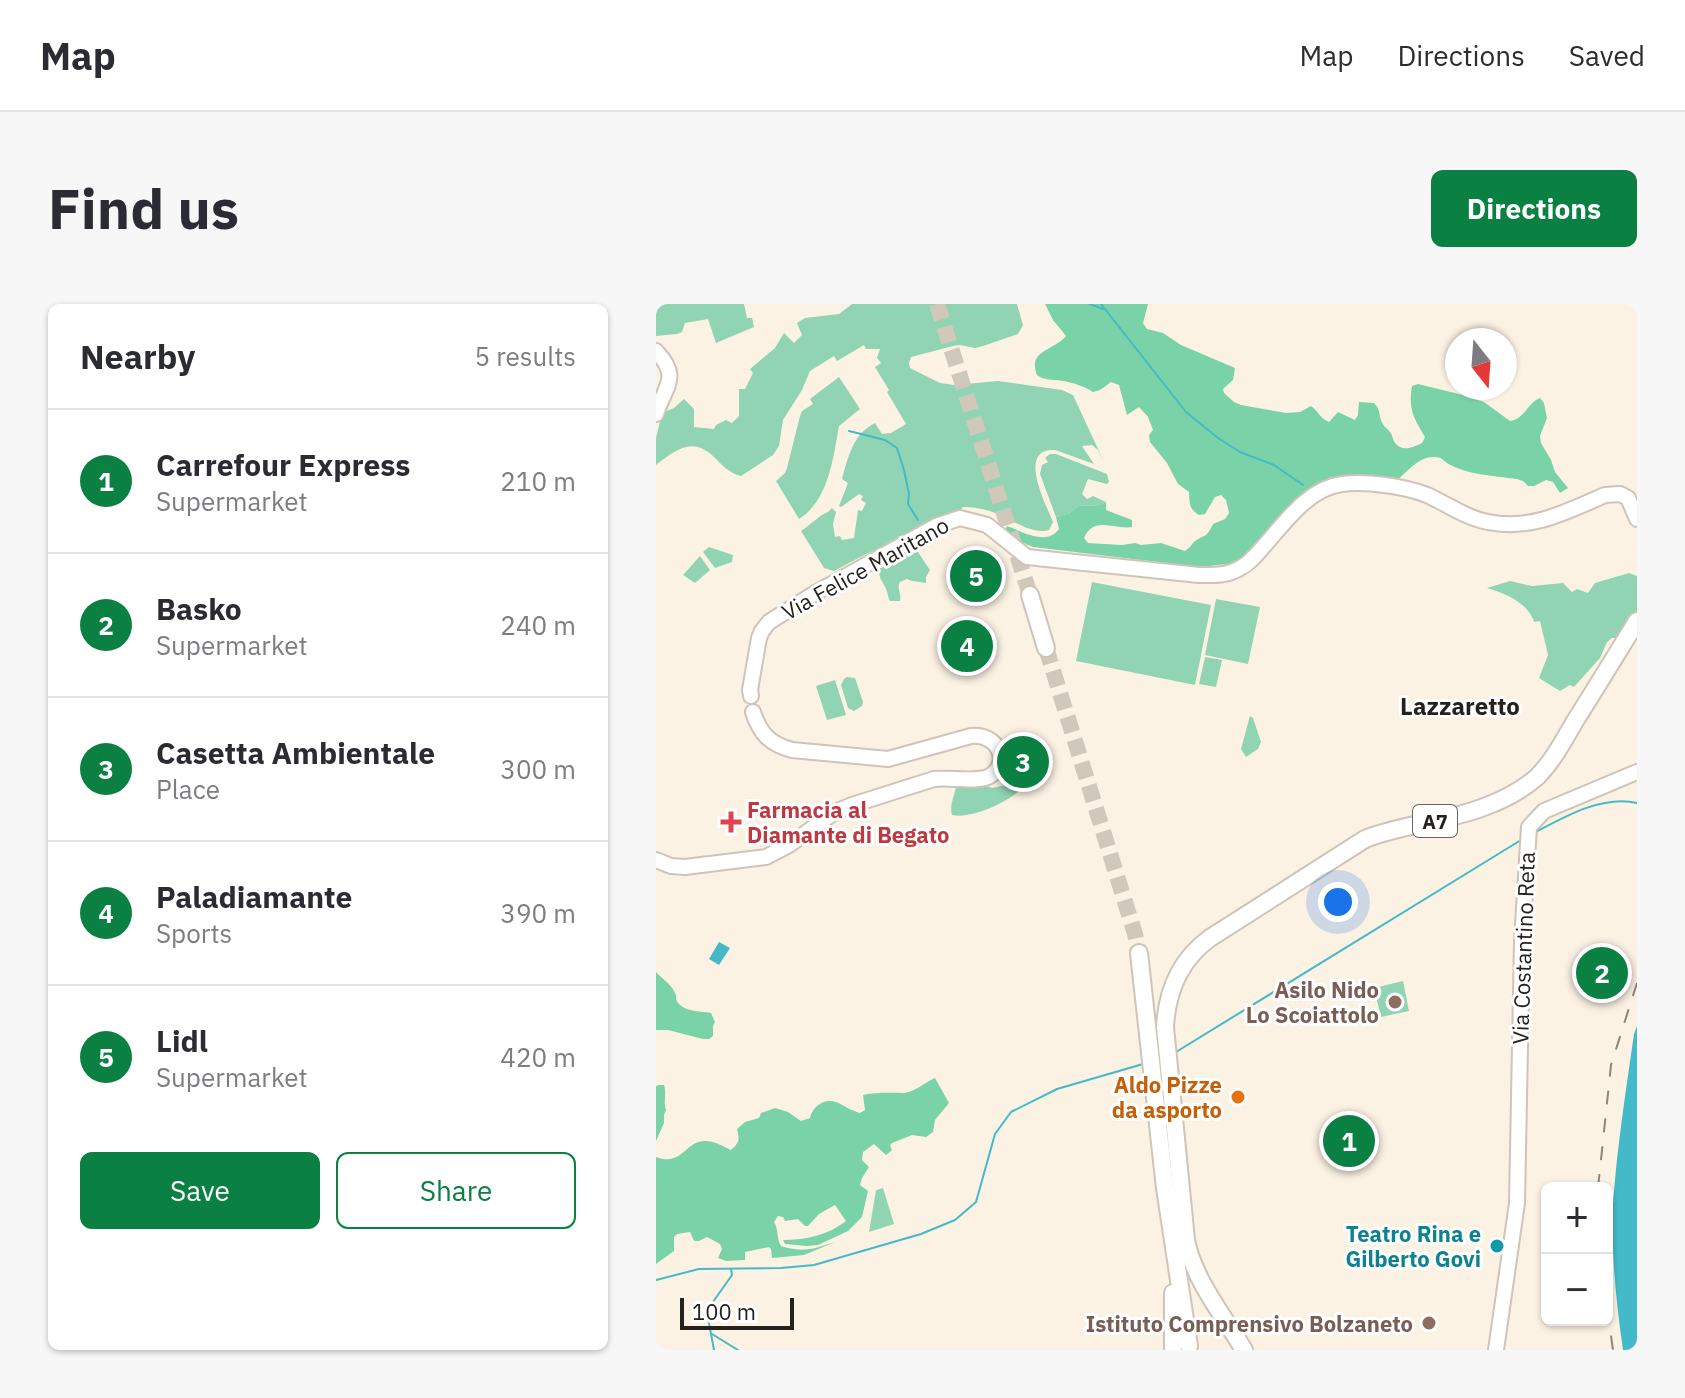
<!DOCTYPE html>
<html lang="en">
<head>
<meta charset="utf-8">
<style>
	:root { --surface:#fff; --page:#f7f7f7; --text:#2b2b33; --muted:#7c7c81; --line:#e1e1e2; --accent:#0b8043 }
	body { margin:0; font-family:"IBM Plex Sans",sans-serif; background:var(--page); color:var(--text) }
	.controls { position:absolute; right:24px; bottom:24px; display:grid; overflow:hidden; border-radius:12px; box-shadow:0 2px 6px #0004 }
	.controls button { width:72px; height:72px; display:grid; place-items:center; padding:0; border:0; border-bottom:2px solid var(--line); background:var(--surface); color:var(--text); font:40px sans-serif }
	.compass { position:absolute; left:789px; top:24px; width:72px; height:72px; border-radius:50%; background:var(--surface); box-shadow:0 2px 6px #0004; rotate:163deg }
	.scale { position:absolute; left:24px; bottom:20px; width:114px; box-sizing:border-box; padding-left:8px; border:4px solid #25211c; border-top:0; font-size:22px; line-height:28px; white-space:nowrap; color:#25211c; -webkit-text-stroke:6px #fff; paint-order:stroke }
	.you { position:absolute; left:682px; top:598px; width:28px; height:28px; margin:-20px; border:6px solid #fff; border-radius:50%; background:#1a73e8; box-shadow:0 0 0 12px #1a73e833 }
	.badge { display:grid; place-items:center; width:52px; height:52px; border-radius:50%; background:var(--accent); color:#fff; font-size:26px; font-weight:700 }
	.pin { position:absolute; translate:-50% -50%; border:4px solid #fff; box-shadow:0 2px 8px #0006 }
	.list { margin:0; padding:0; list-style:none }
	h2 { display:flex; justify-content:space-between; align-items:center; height:104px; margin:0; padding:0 32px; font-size:34px }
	h2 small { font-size:26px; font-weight:400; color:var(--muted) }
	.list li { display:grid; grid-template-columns:52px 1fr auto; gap:24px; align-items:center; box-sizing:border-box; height:144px; padding:0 32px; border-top:2px solid var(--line) }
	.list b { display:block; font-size:30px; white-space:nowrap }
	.list p { margin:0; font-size:26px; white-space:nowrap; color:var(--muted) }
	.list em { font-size:26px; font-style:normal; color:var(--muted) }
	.actions { display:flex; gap:16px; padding:24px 32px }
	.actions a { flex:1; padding:18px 0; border:2px solid var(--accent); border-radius:12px; text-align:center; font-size:28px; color:var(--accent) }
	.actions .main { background:var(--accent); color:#fff }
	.map { position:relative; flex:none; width:981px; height:1046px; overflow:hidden; border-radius:12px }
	header { display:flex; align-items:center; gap:48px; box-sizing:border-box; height:112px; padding:0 40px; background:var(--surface); border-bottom:2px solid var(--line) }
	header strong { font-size:38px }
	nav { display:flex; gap:44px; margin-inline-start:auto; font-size:28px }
	.intro { display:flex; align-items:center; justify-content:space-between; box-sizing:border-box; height:192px; padding:0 48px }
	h1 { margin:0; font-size:56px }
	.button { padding:20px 36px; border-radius:12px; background:var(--accent); color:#fff; font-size:28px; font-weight:700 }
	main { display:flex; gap:48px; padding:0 48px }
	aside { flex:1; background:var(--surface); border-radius:12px; box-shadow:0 2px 6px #0004 }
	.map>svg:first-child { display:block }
</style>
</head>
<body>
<header>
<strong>Map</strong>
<nav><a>Map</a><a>Directions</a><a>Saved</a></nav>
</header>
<div class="intro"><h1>Find us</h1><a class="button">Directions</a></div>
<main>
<aside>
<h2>Nearby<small>5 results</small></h2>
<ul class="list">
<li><span class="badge">1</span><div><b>Carrefour Express</b><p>Supermarket</p></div><em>210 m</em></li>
<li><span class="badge">2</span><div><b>Basko</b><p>Supermarket</p></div><em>240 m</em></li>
<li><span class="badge">3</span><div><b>Casetta Ambientale</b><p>Place</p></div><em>300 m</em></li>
<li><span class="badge">4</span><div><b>Paladiamante</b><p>Sports</p></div><em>390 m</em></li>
<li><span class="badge">5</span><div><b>Lidl</b><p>Supermarket</p></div><em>420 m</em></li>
</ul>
<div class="actions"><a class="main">Save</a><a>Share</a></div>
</aside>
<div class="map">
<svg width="981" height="1046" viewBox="0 0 981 1046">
	<rect width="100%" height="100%" fill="#fcf2e4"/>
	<!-- green -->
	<g fill="#91d4b3">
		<path d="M0,0H88L91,14H96L98,23L60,39L52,15L29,19L26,28L21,30L0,32Z"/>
		<path d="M196,0H361L367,21L362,30L327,42L319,44L304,41L297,42L255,53L253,59L254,64L284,79L298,81L342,77L406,86L417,91L448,158L442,146L436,141L426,142L438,160L399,146C360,144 390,200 397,218L393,226C375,231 356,215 339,209C329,205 318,203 307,203L300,212L210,250L178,267L168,264L145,227C153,222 165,210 172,208L176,204L180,208L177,220L179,233L184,232L186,236L198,234L202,206L206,207L210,199L205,196L207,192L203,190L185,203L183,202L192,179L186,175C192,153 197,130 219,119L226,130L235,129L250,120L231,88L233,86L219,63L225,59L221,54L224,45H210L208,41L181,57L178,52L154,67L146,86L127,116L123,142L117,151L85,172C73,169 66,161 58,153C36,132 20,146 0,161V134L6,109L18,104L28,95L38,105V123L58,125L60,121L70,116L76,119L83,112V85H89L97,69L94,65L119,44L128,29L138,39L146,31L141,19L149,14L183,10Z"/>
		<path d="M183,73L204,105L183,122C177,154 173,196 143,215L120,177L129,169L131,164L144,112L146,107L157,100L154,95Z"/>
		<path d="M394,150H400L451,170L453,178L451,180L432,175L426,190L431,195L437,192L450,198L445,201L422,202L414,209L400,213L384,170L386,161L392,158L389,154Z"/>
		<path d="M258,242L274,266L270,273V279L256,277L251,275L244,278C240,283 246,291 244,297H234C231,292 232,287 229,283C225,275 223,274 223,265L249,250L248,247Z"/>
		<path d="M53,243L77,251L76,258L59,264L47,248Z"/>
		<path d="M44,252L54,266L39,279L27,271Z"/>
		<path d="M973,269L981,272V307L963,334H956L951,338L944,354L918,383L914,381L904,387L883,374L892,351L884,317L878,318C873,299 848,289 831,284L854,277L876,282L907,279L916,288L921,285L932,289L939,279Z"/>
		<path d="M436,278L555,301L539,381L420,357Z"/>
		<path d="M560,295L604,303L592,360L549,351Z"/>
		<path d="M549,353L566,356L560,383L543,380Z"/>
		<path d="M191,373L199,374L207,398L206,402L198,407L192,404L185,381L188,375Z"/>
		<path d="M179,376L190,411L171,416L160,382Z"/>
		<path d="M594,412L597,414L605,438L602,445L590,453L585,445Z"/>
		<path d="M355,480L363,487C348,500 315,515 296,511C293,500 299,493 300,481H328L336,484Z"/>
		<path d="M747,677L753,707L725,713L718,684Z"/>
		<path d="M227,884L238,920L213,928L220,886Z"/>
	</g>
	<!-- forest -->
	<g fill="#7ad2a8">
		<path d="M389,0H492L487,19L491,25L507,29L525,41L579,64L577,76L567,85L568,89L578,98L585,101L630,109L644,108L655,102C663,107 662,113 673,118L682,108L699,116L702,111L703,98L718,99C725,106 722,110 726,118C729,125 730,122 734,128C737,132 737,137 740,140C747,148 758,143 766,139L769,133C758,115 752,105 756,82L762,80L807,91L828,98L854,117C869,115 871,99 884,94L888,99L891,114L884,132L885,139L895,156L899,168L912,184L904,189L897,178L890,176L878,182H872L867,177L861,175C840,172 799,170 785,154C765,149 755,165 740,177L683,173L654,184L631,205L599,245L584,257L571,260L544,263L377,243L365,238L349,227L351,222C367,228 391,242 403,225L400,213L414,209L422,202L445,201L450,198V206L476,216V223C459,226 438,211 428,234L432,239L466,241L479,239L485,241L505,239L529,247C532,245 535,242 537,239C548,229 549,237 557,220L569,215L573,209L570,196L565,191L559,193L549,210L543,211C532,204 534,199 533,188L522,180L511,159L494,138L493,131L497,126L492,113L483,103L471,111L463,81L455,78L444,86L437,88C426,81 413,77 399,76C391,75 388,76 381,71C371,46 398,47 410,32L397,16Z"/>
		<path d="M0,668C5,674 15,680 18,687C23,696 17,692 23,700C30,708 45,707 55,709L59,718L57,722V732L53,735H47L12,726H0Z"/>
		<path d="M279,774L293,799L279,816L277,828L270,833L256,831L236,839L234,841L236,846L230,851L218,840L207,848L206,856L213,863L206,874L204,881L212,887L206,913L192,927L162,941L151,942L129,940L127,936C150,936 172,931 190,917L179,901L163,910L152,922H149L142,915L129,917L127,913L122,912L118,918C123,926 120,934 125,942C147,949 158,945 179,938L148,951L116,954L115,945L113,943L89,948V956L70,957L62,954L66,945L64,940L51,933L43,937H38L34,928L21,930L18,933V947L0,960V853C26,863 29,837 49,837C58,837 67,842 75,846C83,839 84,836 81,825L89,818L103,814L105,809L119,804L132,808L145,817L154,814C156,803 168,794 180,798C188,801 195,807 204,809L209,806L207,791C221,788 235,789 248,789C259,788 269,778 279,774Z"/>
		<path d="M3,781H8C11,790 7,798 10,806L8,811V819L0,837V782Z"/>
	</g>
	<!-- water -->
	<g fill="#44bac8">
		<path d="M63,638L74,644L63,661L53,655Z"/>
		<path d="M981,722V1046H967C960,998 955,948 957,900C961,843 970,786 978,730Z"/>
	</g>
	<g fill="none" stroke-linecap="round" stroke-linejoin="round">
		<!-- stream -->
		<g stroke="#44bac8" stroke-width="2">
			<path d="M434,0L447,5"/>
			<path d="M445,0L530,108L562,134L584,148L618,161L647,181"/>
			<path d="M193,127L229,136L241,144L248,166L253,190L252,200L262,216"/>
			<path d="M878,529C908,513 946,491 981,499"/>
			<path d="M520,748L865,536"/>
			<path d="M0,976L43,965L125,964L158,961L265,930L299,916L320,898L339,830L355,808L401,785L487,760"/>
			<path d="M56,1030L82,1046"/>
			<path d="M58,1046L52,1014V1005L76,971L75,965"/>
		</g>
		<!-- highway-tunnel -->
		<g stroke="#d1c8bc" stroke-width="16" stroke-dasharray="16 8" stroke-linecap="butt">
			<path d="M281,0L374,291"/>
			<path d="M390,344L479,630L483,649"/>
		</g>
		<defs>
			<g id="secondary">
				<path d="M0,47C25,73 9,82 0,110"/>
				<path d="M95,392L94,386L103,334L106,327L113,318L161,288L280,222L304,214L331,221L371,253L543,271C557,271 571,272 584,264C593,260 600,251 607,243C628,220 652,184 686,180C710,177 748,182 771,191C791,200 810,214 832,218C875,227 912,207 949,191L964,190L972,194L981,215"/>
				<path d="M0,556L15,562L29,563L110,553L133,541L179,508L196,501L278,475C294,473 322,479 334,472C356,458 341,429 315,432L232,455L136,446C114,440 104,430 97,408"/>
				<path d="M840,1046L861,899L866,637L873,523L888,507L981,468"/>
			</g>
			<g id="highway">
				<path d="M374,291L390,344"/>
				<path d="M483,649L509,884L533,1042"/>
				<path d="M517,989V1044"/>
				<path d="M588,1046C567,1011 538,976 530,936L509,723C511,686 525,655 554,634L709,535C747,520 789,518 828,503C847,496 865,487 881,473C897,457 908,436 919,417C940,384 960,351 981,317"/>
			</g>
		</defs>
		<!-- secondary casing -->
		<use href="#secondary" stroke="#cec4b7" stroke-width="18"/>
		<!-- highway casing -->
		<use href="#highway" stroke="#cec4b7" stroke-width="20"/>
		<!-- secondary -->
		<use href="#secondary" stroke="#fff" stroke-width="14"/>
		<!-- highway -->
		<use href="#highway" stroke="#fff" stroke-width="16"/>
		<!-- rail -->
		<g stroke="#8c857b" stroke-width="2" stroke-dasharray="14 14" stroke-linecap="butt">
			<path d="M942,884L955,761L981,679"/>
			<path d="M951,1004L957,1046"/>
		</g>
	</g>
	<!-- markers -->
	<path fill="#e0444e" stroke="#fff" stroke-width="3" d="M71 506h8v8h8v8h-8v8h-8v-8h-8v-8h8z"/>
	<g fill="#8d6e63" stroke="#fff" stroke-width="3">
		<circle cx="739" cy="698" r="8"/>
		<circle cx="773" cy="1019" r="8"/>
	</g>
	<circle fill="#e8710a" stroke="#fff" stroke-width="3" cx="582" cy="793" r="8"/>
	<circle fill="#0f9aa8" stroke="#fff" stroke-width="3" cx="841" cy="942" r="8"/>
	<g text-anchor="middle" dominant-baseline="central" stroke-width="6" stroke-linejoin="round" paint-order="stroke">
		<!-- shield labels -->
		<rect fill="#fff" stroke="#666460" stroke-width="2" x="757" y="501" width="44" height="32" rx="6"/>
		<g font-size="20" font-weight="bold" fill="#25211c">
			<text x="779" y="517">A7</text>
		</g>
		<!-- street labels -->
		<g font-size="22" fill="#25211c" stroke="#fff">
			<text transform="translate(209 264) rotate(-29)">Via Felice Maritano</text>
			<text transform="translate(867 644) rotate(-88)">Via Costantino Reta</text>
		</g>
		<!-- health labels -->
		<g font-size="22" font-weight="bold" fill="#be3a42" stroke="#fff" text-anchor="start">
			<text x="91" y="505">Farmacia al<tspan x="91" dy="25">Diamante di Begato</tspan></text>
		</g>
		<!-- education labels -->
		<g font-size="22" font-weight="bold" fill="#785e54" stroke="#fff" text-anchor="end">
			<text x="723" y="685">Asilo Nido<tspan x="723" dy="25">Lo Scoiattolo</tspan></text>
			<text x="757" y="1019">Istituto Comprensivo Bolzaneto</text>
		</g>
		<!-- food labels -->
		<g font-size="22" font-weight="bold" fill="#c56008" stroke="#fff" text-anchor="end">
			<text x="566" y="780">Aldo Pizze<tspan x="566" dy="25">da asporto</tspan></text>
		</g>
		<!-- culture labels -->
		<g font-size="22" font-weight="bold" fill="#0d838f" stroke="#fff" text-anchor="end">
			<text x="825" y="929">Teatro Rina e<tspan x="825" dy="25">Gilberto Govi</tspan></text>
		</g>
		<!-- neighbourhood labels -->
		<g font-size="24" font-weight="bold" fill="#25211c" stroke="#fff">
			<text x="804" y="402">Lazzaretto</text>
		</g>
	</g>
</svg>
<div class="controls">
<button>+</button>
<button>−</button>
</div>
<svg class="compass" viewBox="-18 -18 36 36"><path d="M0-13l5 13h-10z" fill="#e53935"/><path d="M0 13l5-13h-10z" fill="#7c7c81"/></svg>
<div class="scale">100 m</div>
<div class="you"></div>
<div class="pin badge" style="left:693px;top:837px">1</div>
<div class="pin badge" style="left:946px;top:669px">2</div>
<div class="pin badge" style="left:367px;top:458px">3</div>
<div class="pin badge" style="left:311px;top:342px">4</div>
<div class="pin badge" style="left:320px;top:272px">5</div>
</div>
</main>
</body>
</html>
